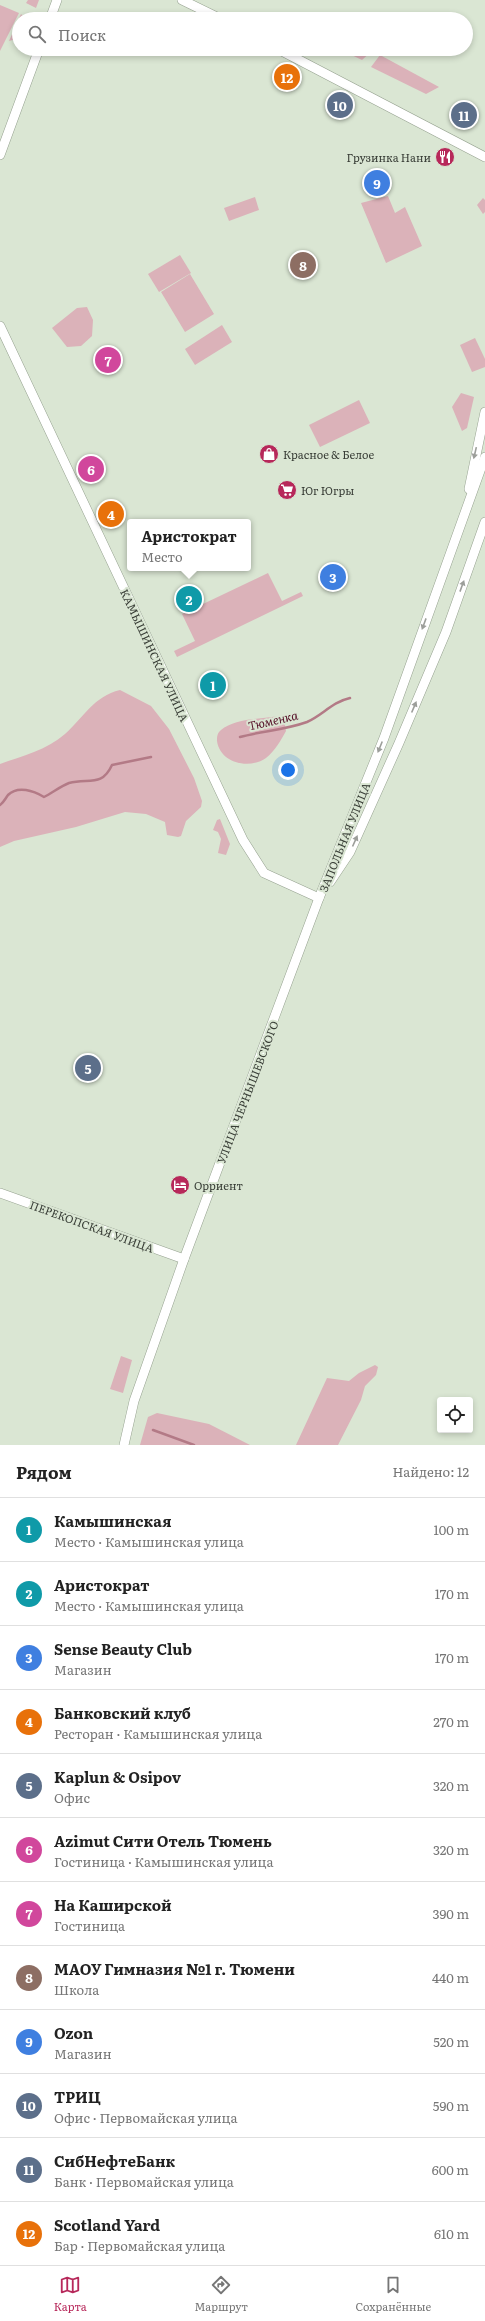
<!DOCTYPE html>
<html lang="ru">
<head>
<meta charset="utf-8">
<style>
	:root { --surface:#fff; --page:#f6f6f6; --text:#222; --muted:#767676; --line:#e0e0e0; --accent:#b7285a }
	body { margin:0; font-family:Literata,serif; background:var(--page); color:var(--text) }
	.controls { position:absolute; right:12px; bottom:12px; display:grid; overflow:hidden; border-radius:4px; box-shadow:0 2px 6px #0003 }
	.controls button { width:36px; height:36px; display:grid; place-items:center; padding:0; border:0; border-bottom:1px solid var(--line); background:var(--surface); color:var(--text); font:20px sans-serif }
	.you { position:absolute; left:288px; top:770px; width:14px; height:14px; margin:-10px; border:3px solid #fff; border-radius:50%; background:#1a73e8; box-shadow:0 0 0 6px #1a73e833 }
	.badge { display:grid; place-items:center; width:26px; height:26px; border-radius:50%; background:var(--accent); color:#fff; font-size:13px; font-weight:700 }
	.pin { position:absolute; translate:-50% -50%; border:2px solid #fff; box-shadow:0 1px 4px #0006 }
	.popup { position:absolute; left:127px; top:519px; width:124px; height:52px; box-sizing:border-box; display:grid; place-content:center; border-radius:4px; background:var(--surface); filter:drop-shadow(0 1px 3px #0005); font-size:13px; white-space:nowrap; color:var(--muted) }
	.popup b { font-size:15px; color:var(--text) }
	.popup::after { content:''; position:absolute; left:50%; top:100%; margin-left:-8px; border:8px solid transparent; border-top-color:var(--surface) }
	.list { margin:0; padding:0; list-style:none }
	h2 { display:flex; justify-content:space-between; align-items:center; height:52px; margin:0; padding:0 16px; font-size:17px }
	h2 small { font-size:13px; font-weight:400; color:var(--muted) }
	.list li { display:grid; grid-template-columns:26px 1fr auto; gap:12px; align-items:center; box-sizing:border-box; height:64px; padding:0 16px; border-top:1px solid var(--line) }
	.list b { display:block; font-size:15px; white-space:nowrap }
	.list p { margin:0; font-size:13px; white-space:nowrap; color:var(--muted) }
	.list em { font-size:13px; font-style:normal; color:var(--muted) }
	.icon { flex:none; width:22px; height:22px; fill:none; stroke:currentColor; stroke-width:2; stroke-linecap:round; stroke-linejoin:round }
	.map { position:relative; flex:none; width:485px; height:1445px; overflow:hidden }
	.search { position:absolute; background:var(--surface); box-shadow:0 2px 6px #0003; left:12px; right:12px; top:12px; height:44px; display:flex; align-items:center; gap:10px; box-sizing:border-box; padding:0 14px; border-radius:22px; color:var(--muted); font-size:15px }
	.sheet { height:820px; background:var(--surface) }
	nav { display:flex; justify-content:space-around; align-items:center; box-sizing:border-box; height:56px; border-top:1px solid var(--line); background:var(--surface); font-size:11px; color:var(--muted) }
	nav a { display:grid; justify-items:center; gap:2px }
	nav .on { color:var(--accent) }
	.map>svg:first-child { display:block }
</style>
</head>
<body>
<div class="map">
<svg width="485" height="1445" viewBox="0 0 485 1445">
	<rect width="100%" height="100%" fill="#dae6d3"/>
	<!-- green -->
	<g fill="#dbb2b9">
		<path d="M28,0H39L36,8L26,3Z"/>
		<path d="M0,5L19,13L0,51Z"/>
		<path d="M276,12L289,19H272Z"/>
		<path d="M21,14L24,17L19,19V30L16,39L9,41Z"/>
		<path d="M339,49H371L373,50L362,60Z"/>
		<path d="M380,55L439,87L426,94L371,67Z"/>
		<path d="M388,196L395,213L405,207L422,246L386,263L361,203Z"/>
		<path d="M255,197L259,210L229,221L224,208Z"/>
		<path d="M483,198L485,200V212L483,214L477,205Z"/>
		<path d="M180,255L191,273L159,292L148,274Z"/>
		<path d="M190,274L214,314L185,332L161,292Z"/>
		<path d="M87,307L93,320L92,336L81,346L67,347L52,328L77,308Z"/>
		<path d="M222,325L232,342L195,365L185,349Z"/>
		<path d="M475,338L485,359V367L472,372L460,345Z"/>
		<path d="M461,393L474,397L467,428L462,431L452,407Z"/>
		<path d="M359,400L370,423L320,447L309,425Z"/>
		<path d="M268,573L282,601L301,592L303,596L177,657L174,651L195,641L182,614Z"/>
		<path d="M120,690L151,706L169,729L194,778L202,801L201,807L186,821L181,836L178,837L167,835L165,822L146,814L125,812L76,827L14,841L0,847V764C22,756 47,750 65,734C83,718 94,696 120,690Z"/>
		<path d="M280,716L284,720L286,731C281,740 275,751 266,758C249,770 220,763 217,741C217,737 217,733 221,730C235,718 262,719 280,716Z"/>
		<path d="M220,819L230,844L226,855L218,853L221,839L218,832L213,830L217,820Z"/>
		<path d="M121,1356L132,1360L123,1393L110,1389Z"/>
		<path d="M375,1365L378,1367L376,1375L365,1386L361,1400L338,1445H296L327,1378L349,1381L359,1373Z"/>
		<path d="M157,1413L209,1424L250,1445H140L148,1417Z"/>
	</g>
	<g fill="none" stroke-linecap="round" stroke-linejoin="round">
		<!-- stream -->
		<g stroke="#b37a86" stroke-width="2.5">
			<path d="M240,737C262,731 285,730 307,722C323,715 332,702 350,698"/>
			<path d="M0,805C4,802 5,799 8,795C18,785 34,791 44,797C52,793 61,786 69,783C89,778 102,787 112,765L151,757"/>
			<path d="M153,1430L194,1445"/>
		</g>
		<defs>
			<g id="tertiary">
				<path d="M182,0L221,19"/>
				<path d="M50,19L57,0"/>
				<path d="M278,49L485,157"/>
				<path d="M0,155L39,49"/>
				<path d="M0,326L243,840L264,873L319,898"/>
				<path d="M469,489L485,412"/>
				<path d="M330,882L350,852L399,743L446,632L485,522"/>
				<path d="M0,1193L184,1259"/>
				<path d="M124,1445L134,1401L184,1259L319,898L384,738L485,457"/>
			</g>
		</defs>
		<!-- tertiary casing -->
		<use href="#tertiary" stroke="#96a290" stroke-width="10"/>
		<!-- tertiary -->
		<use href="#tertiary" stroke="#fff" stroke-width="9"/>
	</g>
	<!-- one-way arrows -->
	<defs><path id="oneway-solid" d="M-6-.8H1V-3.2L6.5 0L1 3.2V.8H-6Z"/></defs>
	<g fill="#9c9e9a">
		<use href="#oneway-solid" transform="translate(475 453) rotate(103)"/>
		<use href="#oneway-solid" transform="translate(462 586) rotate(-70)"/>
		<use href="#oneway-solid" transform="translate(424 624) rotate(110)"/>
		<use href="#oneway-solid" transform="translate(414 707) rotate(-67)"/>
		<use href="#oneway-solid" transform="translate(380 747) rotate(112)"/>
		<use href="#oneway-solid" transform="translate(355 841) rotate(-66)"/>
	</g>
	<!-- icons -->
	<defs>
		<symbol id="restaurant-disc" viewBox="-11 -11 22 22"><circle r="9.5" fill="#b7285a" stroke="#dae6d3"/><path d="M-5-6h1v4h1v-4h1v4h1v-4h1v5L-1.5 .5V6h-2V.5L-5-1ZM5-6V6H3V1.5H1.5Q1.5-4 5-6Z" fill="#fff"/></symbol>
		<symbol id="shop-disc" viewBox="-11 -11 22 22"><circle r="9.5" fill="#b7285a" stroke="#dae6d3"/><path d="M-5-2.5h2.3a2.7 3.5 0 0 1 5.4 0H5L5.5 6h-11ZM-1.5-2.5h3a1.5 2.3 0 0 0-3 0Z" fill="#fff"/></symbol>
		<symbol id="supermarket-disc" viewBox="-11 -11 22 22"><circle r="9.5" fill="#b7285a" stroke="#dae6d3"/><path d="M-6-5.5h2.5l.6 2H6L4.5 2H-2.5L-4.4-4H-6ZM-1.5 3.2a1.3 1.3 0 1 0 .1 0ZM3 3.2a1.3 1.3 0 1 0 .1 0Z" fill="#fff"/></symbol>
		<symbol id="hotel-disc" viewBox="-11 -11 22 22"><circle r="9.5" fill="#b7285a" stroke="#dae6d3"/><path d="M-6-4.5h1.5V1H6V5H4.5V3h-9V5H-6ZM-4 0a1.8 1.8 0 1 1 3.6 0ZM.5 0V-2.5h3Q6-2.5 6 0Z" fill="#fff"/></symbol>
	</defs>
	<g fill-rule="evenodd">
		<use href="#restaurant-disc" x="434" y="146" width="22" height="22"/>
		<use href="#shop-disc" x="258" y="443" width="22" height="22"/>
		<use href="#supermarket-disc" x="276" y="479" width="22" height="22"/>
		<use href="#hotel-disc" x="169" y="1174" width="22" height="22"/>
	</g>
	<g text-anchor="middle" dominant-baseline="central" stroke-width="4" stroke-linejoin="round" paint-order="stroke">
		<!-- poi labels -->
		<g font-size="11" fill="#383d36" stroke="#dae6d3" text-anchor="start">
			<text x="431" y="157" text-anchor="end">Грузинка Нани</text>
			<text x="283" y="454">Красное &amp; Белое</text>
			<text x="301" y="490">Юг Югры</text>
			<text x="194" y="1185">Орриент</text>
		</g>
		<!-- street labels -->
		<g font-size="11" fill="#383d36" stroke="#dae6d3">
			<text transform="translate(155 655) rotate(65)">КАМЫШИНСКАЯ УЛИЦА</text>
			<text transform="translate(344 837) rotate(-68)">ЗАПОЛЬНАЯ УЛИЦА</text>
			<text transform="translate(247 1092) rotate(-69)">УЛИЦА ЧЕРНЫШЕВСКОГО</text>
			<text transform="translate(92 1226) rotate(20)">ПЕРЕКОПСКАЯ УЛИЦА</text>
		</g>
		<!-- water labels -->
		<g font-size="12" font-style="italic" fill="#540e26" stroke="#dae6d3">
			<text transform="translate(273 720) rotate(-13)">Тюменка</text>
		</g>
	</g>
</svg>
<div class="controls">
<button><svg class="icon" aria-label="locate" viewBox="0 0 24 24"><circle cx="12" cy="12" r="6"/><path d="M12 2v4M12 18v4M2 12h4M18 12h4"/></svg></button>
</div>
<div class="you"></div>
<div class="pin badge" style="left:213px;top:685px;background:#0f9aa8">1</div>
<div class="pin badge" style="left:189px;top:599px;background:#0f9aa8">2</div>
<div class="popup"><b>Аристократ</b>Место</div>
<div class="pin badge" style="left:333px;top:577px;background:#3f7fe0">3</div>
<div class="pin badge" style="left:111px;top:514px;background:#e8710a">4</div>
<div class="pin badge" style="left:88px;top:1068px;background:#5c6f8a">5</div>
<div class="pin badge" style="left:91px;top:469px;background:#d1479c">6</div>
<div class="pin badge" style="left:108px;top:360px;background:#d1479c">7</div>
<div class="pin badge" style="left:303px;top:265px;background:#8d6e63">8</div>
<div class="pin badge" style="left:377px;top:183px;background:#3f7fe0">9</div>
<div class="pin badge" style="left:340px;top:105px;background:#5c6f8a">10</div>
<div class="pin badge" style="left:464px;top:115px;background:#5c6f8a">11</div>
<div class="pin badge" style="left:287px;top:77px;background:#e8710a">12</div>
<div class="search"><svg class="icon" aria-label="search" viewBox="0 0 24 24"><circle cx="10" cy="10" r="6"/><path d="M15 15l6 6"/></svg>Поиск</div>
</div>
<section class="sheet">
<h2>Рядом<small>Найдено: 12</small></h2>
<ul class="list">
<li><span class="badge" style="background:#0f9aa8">1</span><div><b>Камышинская</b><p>Место · Камышинская улица</p></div><em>100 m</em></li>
<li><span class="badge" style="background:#0f9aa8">2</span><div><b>Аристократ</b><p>Место · Камышинская улица</p></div><em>170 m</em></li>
<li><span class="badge" style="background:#3f7fe0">3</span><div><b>Sense Beauty Club</b><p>Магазин</p></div><em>170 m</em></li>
<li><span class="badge" style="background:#e8710a">4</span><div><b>Банковский клуб</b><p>Ресторан · Камышинская улица</p></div><em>270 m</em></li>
<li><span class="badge" style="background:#5c6f8a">5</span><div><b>Kaplun &amp; Osipov</b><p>Офис</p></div><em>320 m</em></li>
<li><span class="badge" style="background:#d1479c">6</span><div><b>Azimut Сити Отель Тюмень</b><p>Гостиница · Камышинская улица</p></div><em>320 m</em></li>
<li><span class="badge" style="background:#d1479c">7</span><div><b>На Каширской</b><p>Гостиница</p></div><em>390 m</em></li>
<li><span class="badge" style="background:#8d6e63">8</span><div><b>МАОУ Гимназия №1 г. Тюмени</b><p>Школа</p></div><em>440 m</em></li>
<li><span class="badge" style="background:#3f7fe0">9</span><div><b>Ozon</b><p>Магазин</p></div><em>520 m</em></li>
<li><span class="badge" style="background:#5c6f8a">10</span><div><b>ТРИЦ</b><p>Офис · Первомайская улица</p></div><em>590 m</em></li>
<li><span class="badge" style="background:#5c6f8a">11</span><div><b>СибНефтеБанк</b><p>Банк · Первомайская улица</p></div><em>600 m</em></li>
<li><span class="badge" style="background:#e8710a">12</span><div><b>Scotland Yard</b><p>Бар · Первомайская улица</p></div><em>610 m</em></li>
</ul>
</section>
<nav>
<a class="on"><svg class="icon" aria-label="map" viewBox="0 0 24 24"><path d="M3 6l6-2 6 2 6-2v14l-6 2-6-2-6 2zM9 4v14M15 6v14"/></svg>Карта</a>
<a><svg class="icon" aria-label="directions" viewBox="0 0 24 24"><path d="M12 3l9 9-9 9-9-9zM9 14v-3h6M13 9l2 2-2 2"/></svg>Маршрут</a>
<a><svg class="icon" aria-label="saved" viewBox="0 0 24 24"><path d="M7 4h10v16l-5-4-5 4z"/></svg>Сохранённые</a>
</nav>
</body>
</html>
